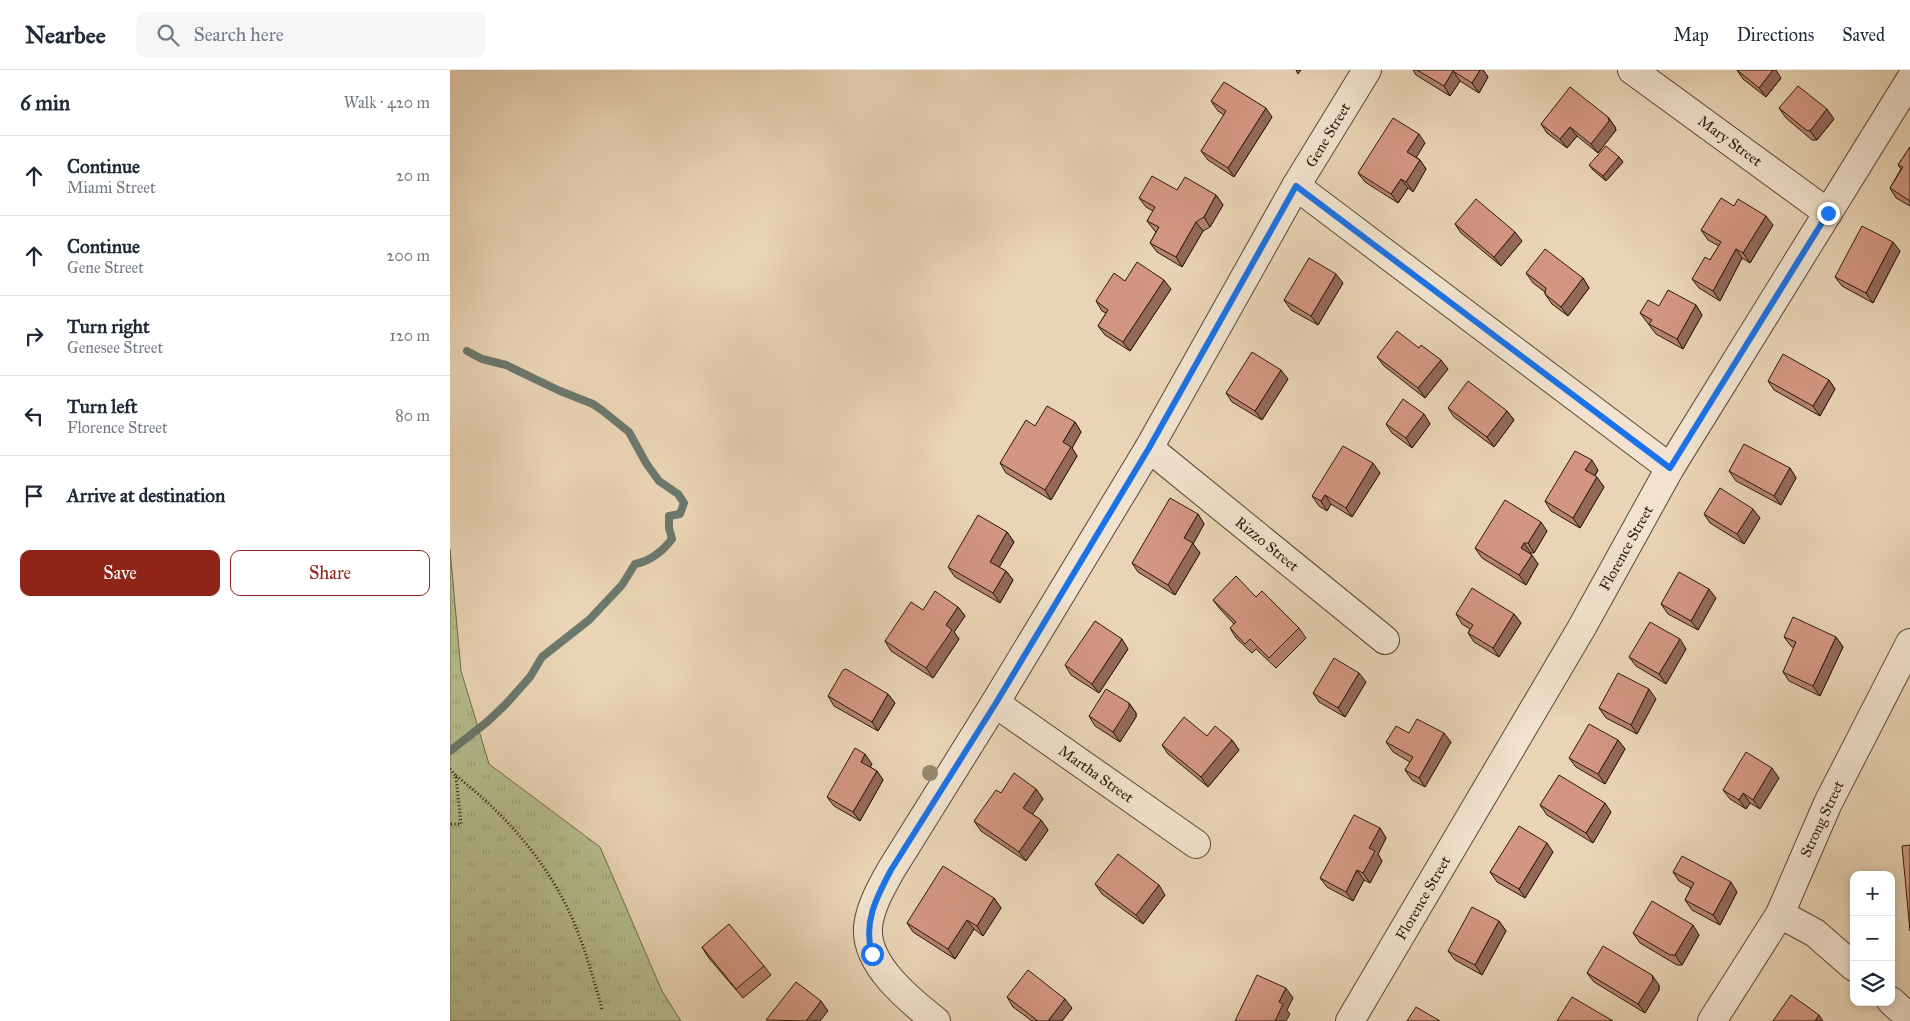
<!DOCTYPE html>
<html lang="en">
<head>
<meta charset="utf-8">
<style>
	:root { --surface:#fff; --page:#f6f6f7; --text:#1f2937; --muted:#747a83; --line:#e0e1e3; --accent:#8f2418 }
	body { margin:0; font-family:"IM FELL Great Primer",serif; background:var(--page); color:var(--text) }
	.controls { position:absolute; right:15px; bottom:15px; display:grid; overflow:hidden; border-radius:10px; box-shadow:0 2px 8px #0003 }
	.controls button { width:45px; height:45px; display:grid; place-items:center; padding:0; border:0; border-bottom:1px solid var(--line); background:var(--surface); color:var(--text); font:25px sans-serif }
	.stop { position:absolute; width:15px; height:15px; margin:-11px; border:4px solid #1a73e8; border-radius:50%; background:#fff }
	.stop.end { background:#1a73e8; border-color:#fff; box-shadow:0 1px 5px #0008 }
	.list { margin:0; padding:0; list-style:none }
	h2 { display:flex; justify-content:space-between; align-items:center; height:65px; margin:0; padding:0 20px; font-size:21px }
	h2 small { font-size:16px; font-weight:400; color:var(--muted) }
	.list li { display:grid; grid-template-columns:32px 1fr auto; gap:15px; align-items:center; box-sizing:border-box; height:80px; padding:0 20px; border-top:1px solid var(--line) }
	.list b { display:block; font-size:19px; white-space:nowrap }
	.list p { margin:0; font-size:16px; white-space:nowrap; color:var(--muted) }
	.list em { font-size:16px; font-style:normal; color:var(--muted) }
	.actions { display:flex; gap:10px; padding:15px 20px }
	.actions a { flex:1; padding:11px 0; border:1px solid var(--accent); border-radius:10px; text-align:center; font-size:18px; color:var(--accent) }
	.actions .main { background:var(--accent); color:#fff }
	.icon { flex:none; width:28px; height:28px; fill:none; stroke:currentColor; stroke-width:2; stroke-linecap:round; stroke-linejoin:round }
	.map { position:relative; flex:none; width:1460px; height:951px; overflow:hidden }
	header { display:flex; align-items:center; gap:30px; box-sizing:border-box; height:70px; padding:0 25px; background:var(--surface); border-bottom:1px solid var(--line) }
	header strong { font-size:24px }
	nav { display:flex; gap:28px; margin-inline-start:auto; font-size:18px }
	.search { width:350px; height:45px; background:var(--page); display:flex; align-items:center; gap:12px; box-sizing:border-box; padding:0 18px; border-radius:10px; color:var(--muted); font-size:19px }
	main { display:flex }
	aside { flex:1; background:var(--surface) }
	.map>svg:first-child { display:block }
</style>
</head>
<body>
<header>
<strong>Nearbee</strong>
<div class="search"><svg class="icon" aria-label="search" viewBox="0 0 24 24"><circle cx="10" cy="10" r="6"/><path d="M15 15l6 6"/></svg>Search here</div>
<nav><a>Map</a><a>Directions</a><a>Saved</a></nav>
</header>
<main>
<aside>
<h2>6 min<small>Walk · 420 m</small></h2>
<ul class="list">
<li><svg class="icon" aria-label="ahead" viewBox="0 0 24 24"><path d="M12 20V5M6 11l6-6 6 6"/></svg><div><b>Continue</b><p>Miami Street</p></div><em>20 m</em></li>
<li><svg class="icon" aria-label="ahead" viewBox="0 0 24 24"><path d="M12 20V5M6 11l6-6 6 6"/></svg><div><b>Continue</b><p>Gene Street</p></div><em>200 m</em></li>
<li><svg class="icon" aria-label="right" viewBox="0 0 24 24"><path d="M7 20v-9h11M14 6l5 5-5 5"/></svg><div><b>Turn right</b><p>Genesee Street</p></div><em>120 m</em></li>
<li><svg class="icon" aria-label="left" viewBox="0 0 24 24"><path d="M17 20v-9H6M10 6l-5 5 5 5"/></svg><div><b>Turn left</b><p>Florence Street</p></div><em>80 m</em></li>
<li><svg class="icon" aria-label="arrive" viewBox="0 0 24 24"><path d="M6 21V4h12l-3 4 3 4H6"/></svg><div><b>Arrive at destination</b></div></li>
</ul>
<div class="actions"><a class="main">Save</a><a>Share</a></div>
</aside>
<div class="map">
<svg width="1460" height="951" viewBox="0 0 1460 951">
	<defs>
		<pattern id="grass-tufts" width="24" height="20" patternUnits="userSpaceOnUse" patternTransform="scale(1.25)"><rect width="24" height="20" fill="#b5bd8e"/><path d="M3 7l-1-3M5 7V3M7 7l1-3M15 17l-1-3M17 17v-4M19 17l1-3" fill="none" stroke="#9ca279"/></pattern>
	</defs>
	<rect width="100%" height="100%" fill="#e9d4b5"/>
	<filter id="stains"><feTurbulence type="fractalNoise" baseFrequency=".004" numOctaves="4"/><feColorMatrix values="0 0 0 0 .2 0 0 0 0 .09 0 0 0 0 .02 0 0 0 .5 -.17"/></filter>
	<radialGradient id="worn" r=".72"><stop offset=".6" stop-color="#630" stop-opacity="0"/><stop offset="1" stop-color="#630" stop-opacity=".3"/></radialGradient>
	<!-- grass -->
	<path fill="url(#grass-tufts)" stroke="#706b4b" d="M0,479L11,601L39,694L150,777L212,921L231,951H0Z"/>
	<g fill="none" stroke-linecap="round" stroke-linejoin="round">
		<!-- stream -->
		<path stroke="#6c786c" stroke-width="8" d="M0,681L37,652L55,635L80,607L92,587L139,550L172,515L185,494C201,491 212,482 222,469L219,458V446L230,444L234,433L228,424L209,411L196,393L179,362L153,341L143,334L110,321L56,295L32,289L17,281"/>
		<defs>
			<g id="minor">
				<path d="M1182,0L1378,143"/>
				<path d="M846,116L1220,398"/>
				<path d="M699,378L935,570"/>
				<path d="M545,633L746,774"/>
				<path d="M1330,844L1365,863L1404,897"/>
				<path d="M1441,931L1460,948"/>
				<path d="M486,951C459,930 415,894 418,857C420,837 431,818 441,800L545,633L699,378L846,116L917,0"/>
				<path d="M900,951L1131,559L1220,398L1460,10"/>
				<path d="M1262,951L1330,844L1378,733L1460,573"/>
			</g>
		</defs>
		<!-- minor casing -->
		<use href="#minor" stroke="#5a4833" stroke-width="30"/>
		<!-- path -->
		<g stroke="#2b1908" stroke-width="3" stroke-dasharray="1 2.5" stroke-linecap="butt">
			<path d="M0,699L6,706L11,754H0"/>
			<path d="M6,706C56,744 101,796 125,855C136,882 144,910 152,939"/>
		</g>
		<!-- minor -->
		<use href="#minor" stroke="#f1e3cf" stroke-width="28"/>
	</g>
	<!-- trees -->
	<circle fill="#97886c" cx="480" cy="703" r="8"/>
	<!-- wall -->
	<g fill="#b5816f" stroke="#2b1908">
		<path d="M963,0H1033L1038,7L1029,23L1010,11L1000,26L966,5Z"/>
		<path d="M1287,0L1331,8L1316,27L1293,9Z"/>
		<path d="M761,31L822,47L784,107L758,90L751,81L774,45L768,41Z"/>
		<path d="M1329,38L1384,49L1367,70H1362L1336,48Z"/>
		<path d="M1158,47L1165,57L1166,60L1148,83L1127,66L1117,78L1097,63L1091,54Z"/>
		<path d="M975,73L966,87L970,90L976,99L963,122L958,118L948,133L915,112L908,103Z"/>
		<path d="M1460,77V136L1446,128L1440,118L1451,99L1448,95Z"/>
		<path d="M1169,87L1173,92L1156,111L1143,100L1139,95Z"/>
		<path d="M727,120L766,125L773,135L760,157L753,161L732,197L707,182L700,173L706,162L704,160L697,151L703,141L696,137L689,128Z"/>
		<path d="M1284,136L1323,155L1300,193L1292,188L1270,231L1249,218L1242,209L1260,190L1269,176L1258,170L1251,160Z"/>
		<path d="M1005,154L1072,171L1051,196L1011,163Z"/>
		<path d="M1450,181L1423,233L1392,216L1385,207Z"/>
		<path d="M1076,203L1133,208L1139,218L1118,246L1102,234L1095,224V222L1083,213Z"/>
		<path d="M675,211L721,219L680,281L655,265L648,256L656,243L652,241L646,231Z"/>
		<path d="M893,213L868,255L841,240L834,230Z"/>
		<path d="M1246,235L1252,245L1233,279L1206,264L1190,243L1209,236Z"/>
		<path d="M969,278L998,299L975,328L934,296L927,287Z"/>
		<path d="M838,309L812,350L782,332L776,323Z"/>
		<path d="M1379,310L1385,319L1370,346L1324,320L1318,311Z"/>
		<path d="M998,338L1057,341L1064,350L1044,377L1004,347Z"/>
		<path d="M974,344L980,354L962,378L942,363L936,354Z"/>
		<path d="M625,352L631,362L622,378L627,386L601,430L556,403L550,393L585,356Z"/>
		<path d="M1340,398L1346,408L1331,435L1286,411L1279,401Z"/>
		<path d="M1148,400L1145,406L1154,417L1130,458L1101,441L1095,431Z"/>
		<path d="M930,403L902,447L881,434L877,441L869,436L862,426Z"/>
		<path d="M748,444L754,454L743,474L750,483L725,525L688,502L682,493Z"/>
		<path d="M1254,444L1310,448L1294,474L1260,453Z"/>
		<path d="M1097,461L1084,483H1081L1080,484L1088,494L1076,515L1032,488L1025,478Z"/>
		<path d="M557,462L564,472L549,497L556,501L563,510L550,533L505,507L498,497Z"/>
		<path d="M806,527L849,558L856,568L826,598L806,579L802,583L786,568L780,558L784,554L770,539L763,530Z"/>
		<path d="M1266,528L1248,560L1218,544L1211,534Z"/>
		<path d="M508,537L515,546L504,562L509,569L483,608L441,581L435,571L473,540Z"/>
		<path d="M1006,544H1064L1071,553L1049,587L1024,572L1018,563L1020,559L1012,554Z"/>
		<path d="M1334,567H1386L1393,577L1370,626L1339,611L1333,602L1344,578L1341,576Z"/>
		<path d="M678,579L649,623L621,605L615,595Z"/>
		<path d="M1236,579L1216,614L1186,596L1179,587Z"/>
		<path d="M916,612L895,647L869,632L863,623Z"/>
		<path d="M438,624L445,633L428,661L384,636L378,626Z"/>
		<path d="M1206,629L1187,664L1156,648L1149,638Z"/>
		<path d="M679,633L686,643V647L670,672L645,656L639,646Z"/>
		<path d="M959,663L1001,672L975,717L962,710L955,700L960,692L943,682L936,672Z"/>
		<path d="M757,666L782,670L789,680L758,717L718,684L712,675Z"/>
		<path d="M1168,670L1175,679L1155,714L1126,697L1119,688Z"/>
		<path d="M422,694L420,697L427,701L433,710L410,751L384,736L377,727Z"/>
		<path d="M1329,708L1310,739L1300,733L1296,739L1280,729L1273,720Z"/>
		<path d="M586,719L593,729L582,744L591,750L598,760L576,791L531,761L524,751L551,723Z"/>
		<path d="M1090,735L1161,742L1143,773L1097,745Z"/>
		<path d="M930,758L936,768L928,784L932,791L920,813L914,810L903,831L877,817L870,808Z"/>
		<path d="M1103,782L1075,828L1047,812L1040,802Z"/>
		<path d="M1223,802L1287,822L1270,855L1242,840L1235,830L1241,818L1229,811Z"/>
		<path d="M645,814L715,825L693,854L652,824Z"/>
		<path d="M544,828L551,838L533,866L524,859L505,889L463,862L457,853Z"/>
		<path d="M1049,851L1056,861L1032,905L1005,890L998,881Z"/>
		<path d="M1183,863L1249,865L1232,895H1227L1190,873Z"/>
		<path d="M252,877L314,896L321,905L293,928L258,887Z"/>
		<path d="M1137,903L1209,915V920L1195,943L1144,912Z"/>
		<path d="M557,927L622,938L612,951H582L563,937Z"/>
	</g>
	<!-- shaded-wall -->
	<g fill="#94695a" stroke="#2b1908">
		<path d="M846,0H851L848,4Z"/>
		<path d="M1030,0H1033L1038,7L1029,23L1022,13Z"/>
		<path d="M1323,0H1326L1331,8L1316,27L1309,18Z"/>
		<path d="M1003,1L1010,11L1000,26L994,16Z"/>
		<path d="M816,38L822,47L784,107L778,98Z"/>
		<path d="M1377,39L1384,49L1367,70L1360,61Z"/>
		<path d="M1158,47L1165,57L1166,60L1148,83L1141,74Z"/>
		<path d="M1120,57L1127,66L1117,78L1110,69Z"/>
		<path d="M969,64L975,73L964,91L957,82Z"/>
		<path d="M1169,87L1173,92L1156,111L1153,106Z"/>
		<path d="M970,90L976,99L963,122L956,112Z"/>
		<path d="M951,109L958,118L948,133L941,124Z"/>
		<path d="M766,125L773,135L760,157L754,147Z"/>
		<path d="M1316,146L1323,155L1300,193L1293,183Z"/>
		<path d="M746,152L753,161L732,197L726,187Z"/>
		<path d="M1065,162L1072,171L1051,196L1044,187Z"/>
		<path d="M1443,172L1450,181L1423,233L1416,223Z"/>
		<path d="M1286,179L1292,188L1270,231L1263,221Z"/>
		<path d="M886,204L893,213L868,255L861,246Z"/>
		<path d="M1133,208L1139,218L1118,246L1111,237Z"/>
		<path d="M714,210L721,219L680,281L673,272Z"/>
		<path d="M1246,235L1252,245L1233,279L1227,269Z"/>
		<path d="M991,290L998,299L975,328L968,318Z"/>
		<path d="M831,300L838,309L812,350L805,341Z"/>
		<path d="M1379,310L1385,319L1370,346L1363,336Z"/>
		<path d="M1057,341L1064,350L1044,377L1037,367Z"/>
		<path d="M974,344L980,354L962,378L956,368Z"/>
		<path d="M625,352L631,362L622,378L627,386L601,430L595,420L613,372Z"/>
		<path d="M1142,390L1148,400L1142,410L1135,400Z"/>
		<path d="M923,393L930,403L902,447L896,438Z"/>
		<path d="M1340,398L1346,408L1331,435L1324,426Z"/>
		<path d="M1147,407L1154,417L1130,458L1123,448Z"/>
		<path d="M875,425L881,434L877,441L871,431Z"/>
		<path d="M1303,439L1310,448L1294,474L1287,464Z"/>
		<path d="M748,444L754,454L743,474L750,483L725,525L718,515L734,468Z"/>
		<path d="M1091,452L1097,461L1084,483L1078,473Z"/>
		<path d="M557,462L564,472L547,501L540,492Z"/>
		<path d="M1074,473L1081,483L1078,488L1071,478Z"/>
		<path d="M1082,485L1088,494L1076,515L1069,505Z"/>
		<path d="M556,501L563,510L550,533L543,523Z"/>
		<path d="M1259,519L1266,528L1248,560L1241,551Z"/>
		<path d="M508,537L515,546L504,562L509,569L483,608L476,598L496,555Z"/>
		<path d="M1064,544L1071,553L1049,587L1043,578Z"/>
		<path d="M1386,567L1393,577L1370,626L1363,616Z"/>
		<path d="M672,569L678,579L649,623L642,614Z"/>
		<path d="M1230,569L1236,579L1216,614L1209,604Z"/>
		<path d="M909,603L916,612L895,647L888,638Z"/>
		<path d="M1199,619L1206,629L1187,664L1181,655Z"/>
		<path d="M438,624L445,633L428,661L422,652Z"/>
		<path d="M679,633L686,643V647L670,672L663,662Z"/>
		<path d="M994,663L1001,672L975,717L969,708Z"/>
		<path d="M782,670L789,680L758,717L751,707Z"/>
		<path d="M1168,670L1175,679L1155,714L1148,704Z"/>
		<path d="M415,684L422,694L418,701L411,692Z"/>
		<path d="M1322,698L1329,708L1310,739L1303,730Z"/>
		<path d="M427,701L433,710L410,751L403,742Z"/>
		<path d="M586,719L593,729L580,748L573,738Z"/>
		<path d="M1293,723L1300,733L1296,739L1289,730Z"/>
		<path d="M1155,733L1161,742L1143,773L1136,763Z"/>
		<path d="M591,750L598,760L576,791L569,782Z"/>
		<path d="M930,758L936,768L928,784L932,791L920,813L913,803L919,778Z"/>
		<path d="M1097,773L1103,782L1075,828L1069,819Z"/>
		<path d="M907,800L914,810L903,831L896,822Z"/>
		<path d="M1281,812L1287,822L1270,855L1263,845Z"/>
		<path d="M709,815L715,825L693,854L686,845Z"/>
		<path d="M544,828L551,838L533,866L527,856Z"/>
		<path d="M517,850L524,859L505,889L498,879Z"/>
		<path d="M1049,851L1056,861L1032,905L1025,895Z"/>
		<path d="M1243,855L1249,865L1232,895L1225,885Z"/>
		<path d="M1202,905L1209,915V920L1195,943L1188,934Z"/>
		<path d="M836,918L843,928L837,940L840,944L836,951H825L829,932Z"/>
		<path d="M615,929L622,938L612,951H598Z"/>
		<path d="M371,931L378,941L370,951H356Z"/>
		<path d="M1369,945L1373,951H1365Z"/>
	</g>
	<!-- building -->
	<g fill="#d39681" stroke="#2b1908">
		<path d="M967,0H1030L1022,13L1003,1L994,16Z"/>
		<path d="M1287,0H1323L1309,18Z"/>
		<path d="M774,12L816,38L778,98L751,81L776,41L761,31Z"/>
		<path d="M1348,16L1377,39L1360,61L1356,60L1329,38Z"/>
		<path d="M1120,17L1158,47L1159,51L1141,74L1120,57L1110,69L1091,54Z"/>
		<path d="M943,48L969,64L957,82L970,90L956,112L951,109L941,124L908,103Z"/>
		<path d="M1156,76L1169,87L1153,106L1139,95Z"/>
		<path d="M1460,77V131L1440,118L1453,97L1448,95Z"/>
		<path d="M702,106L727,120L735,107L766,125L754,147L746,152L726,187L700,173L709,157L697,151L705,137L689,128Z"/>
		<path d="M1271,128L1284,136L1288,129L1316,146L1293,183L1286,179L1263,221L1242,209L1255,187L1260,190L1271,172L1251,160Z"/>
		<path d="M1026,129L1065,162L1044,187L1005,154Z"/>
		<path d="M1412,156L1443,172L1416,223L1385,207Z"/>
		<path d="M1095,179L1133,208L1111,237L1095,224L1096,218L1076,203Z"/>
		<path d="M859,188L886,204L861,246L834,230Z"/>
		<path d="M687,192L714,210L673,272L648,256L658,240L646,231L664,203L675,211Z"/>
		<path d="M1218,220L1246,235L1227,269L1199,254L1202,250L1190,243L1198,230L1209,236Z"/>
		<path d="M947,261L969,278L971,275L991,290L968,318L927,287Z"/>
		<path d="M802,282L831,300L805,341L776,323Z"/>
		<path d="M1333,284L1379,310L1363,336L1318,311Z"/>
		<path d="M1018,311L1057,341L1037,367L998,338Z"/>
		<path d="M953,329L974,344L956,368L936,354Z"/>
		<path d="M597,336L625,352L613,372L621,377L595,420L550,393L576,350L585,356Z"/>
		<path d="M1294,374L1340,398L1324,426L1279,401Z"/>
		<path d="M893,376L923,393L896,438L875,425L871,431L862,426Z"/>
		<path d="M1125,381L1142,390L1135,400L1147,407L1123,448L1095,431Z"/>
		<path d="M1270,418L1303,439L1287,464L1254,444Z"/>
		<path d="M720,428L748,444L734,468L743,473L718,515L682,493Z"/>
		<path d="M1055,430L1091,452L1078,473H1074L1071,478L1082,485L1069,505L1025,478Z"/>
		<path d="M528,445L557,462L540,492L556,501L543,523L498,497Z"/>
		<path d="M1229,502L1259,519L1241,551L1211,534Z"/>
		<path d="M786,506L806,527L812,521L849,558L819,588L800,569L795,574L780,558L786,552L763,530Z"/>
		<path d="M1022,518L1064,544L1043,578L1018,563L1023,555L1006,544Z"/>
		<path d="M485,521L508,537L496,555L502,560L476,598L435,571L461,532L473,540Z"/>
		<path d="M1343,547L1386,567L1363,616L1333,602L1346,572L1334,567Z"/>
		<path d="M645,551L672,569L642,614L615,595Z"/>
		<path d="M1200,552L1230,569L1209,604L1179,587Z"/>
		<path d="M884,588L909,603L888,638L863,623Z"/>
		<path d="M396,599L438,624L422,652L378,626L393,600Z"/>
		<path d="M1168,603L1199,619L1181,655L1149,638Z"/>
		<path d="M656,619L679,633V637L663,662L639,646Z"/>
		<path d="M734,647L757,666L765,656L782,670L751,707L712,675Z"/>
		<path d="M967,649L994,663L969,708L955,700L963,687L936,672L946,656L959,663Z"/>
		<path d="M1139,654L1168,670L1148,704L1119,688Z"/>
		<path d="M405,678L415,684L411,692L427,701L403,742L377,727Z"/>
		<path d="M1296,682L1322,698L1303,730L1293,723L1289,730L1273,720Z"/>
		<path d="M564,703L586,719L573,738L591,750L569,782L524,751L546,720L551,723Z"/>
		<path d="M1109,705L1155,733L1136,763L1090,735Z"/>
		<path d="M904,745L930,758L919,778L925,781L913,803L907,800L896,822L870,808Z"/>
		<path d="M1069,756L1097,773L1069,819L1040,802Z"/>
		<path d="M1460,775V861L1452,776Z"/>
		<path d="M668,784L709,815L686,845L645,814Z"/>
		<path d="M1232,786L1281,812L1263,845L1235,830L1244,813L1223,802Z"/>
		<path d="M493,796L544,828L527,856L517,850L498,879L457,853Z"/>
		<path d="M1202,831L1243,855L1225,885H1220L1183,863Z"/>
		<path d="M1022,837L1049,851L1025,895L998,881Z"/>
		<path d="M279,854L314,896L286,919L252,877Z"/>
		<path d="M1153,876L1202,905L1203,910L1188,934L1137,903Z"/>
		<path d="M578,900L615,929L598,951H588L557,927Z"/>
		<path d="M807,905L836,918L829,932L833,934L825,951H785Z"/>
		<path d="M346,912L371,931L356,951L316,950Z"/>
		<path d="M1341,925L1369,945L1365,951H1323Z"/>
		<path d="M1122,927L1163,951H1107Z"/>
		<path d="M966,937L990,951H957Z"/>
	</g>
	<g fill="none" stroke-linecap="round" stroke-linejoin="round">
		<!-- route -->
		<path stroke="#1a73e8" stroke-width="6" d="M422,884C413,853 426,828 441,800L546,633L699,378L846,116L1220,398L1378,143"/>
	</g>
	<g text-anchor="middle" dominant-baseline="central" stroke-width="4.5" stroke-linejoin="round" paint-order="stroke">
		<!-- street labels -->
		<g font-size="15" fill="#2b1908" stroke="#f1e3cf">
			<text transform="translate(878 65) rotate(-59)">Gene Street</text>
			<text transform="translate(1280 71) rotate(36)">Mary Street</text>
			<text transform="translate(817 474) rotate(39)">Rizzo Street</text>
			<text transform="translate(1176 478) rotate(-61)">Florence Street</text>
			<text transform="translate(646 704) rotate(35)">Martha Street</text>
			<text transform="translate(1372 749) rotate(-65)">Strong Street</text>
			<text transform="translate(973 828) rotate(-60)">Florence Street</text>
		</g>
	</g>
	<rect width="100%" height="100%" filter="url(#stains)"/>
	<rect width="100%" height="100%" fill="url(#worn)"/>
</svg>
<div class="controls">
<button>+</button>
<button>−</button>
<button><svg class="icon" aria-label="layers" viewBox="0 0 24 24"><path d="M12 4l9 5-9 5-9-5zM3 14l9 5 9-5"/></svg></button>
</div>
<div class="stop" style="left:422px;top:884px"></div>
<div class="stop end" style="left:1378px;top:143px"></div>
</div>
</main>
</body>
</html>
